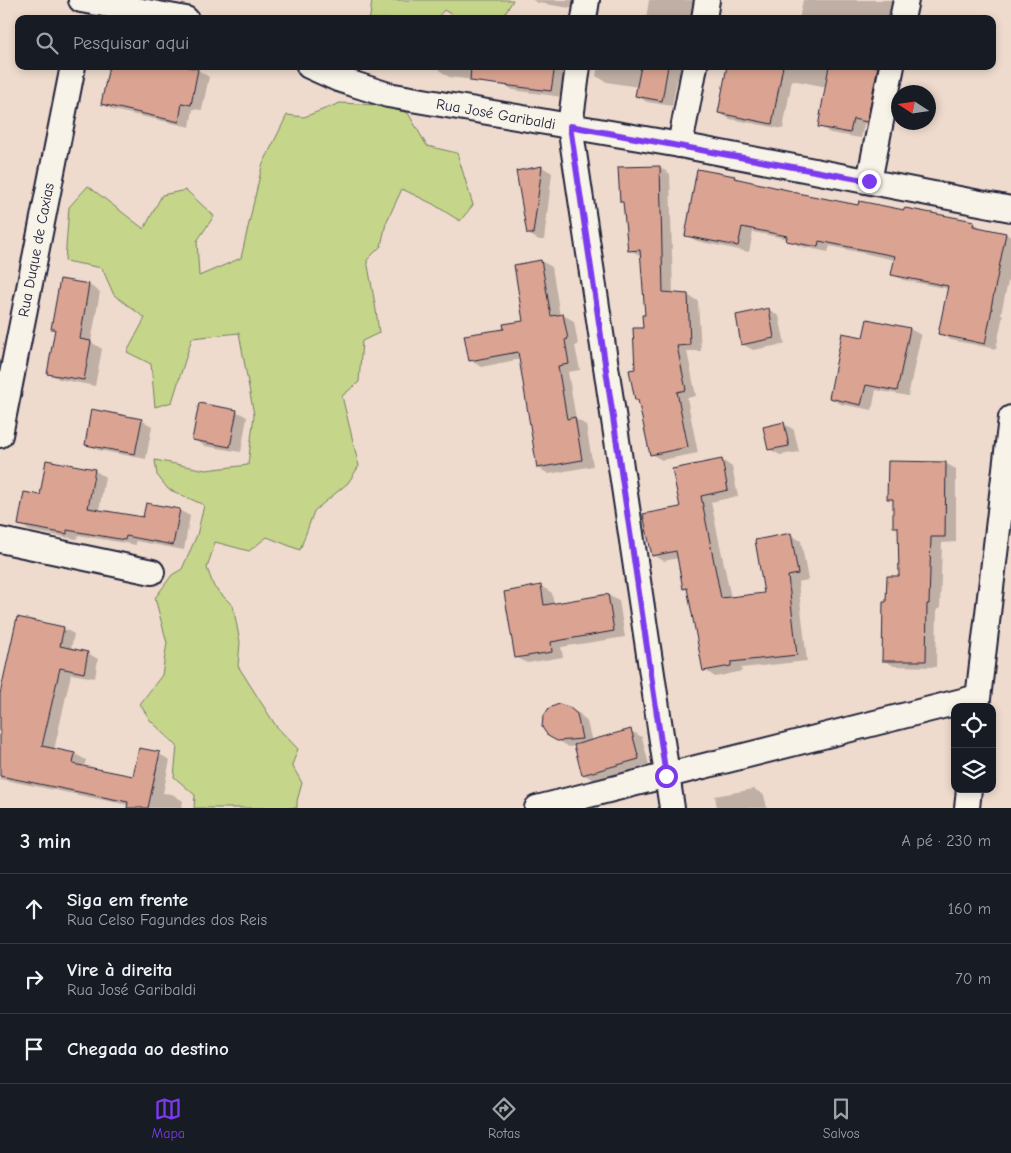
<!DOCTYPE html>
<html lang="pt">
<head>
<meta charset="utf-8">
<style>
	:root { --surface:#171b24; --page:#242831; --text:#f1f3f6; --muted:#9ea1a6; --line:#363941; --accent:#7c3aed }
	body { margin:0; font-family:"Comic Neue",sans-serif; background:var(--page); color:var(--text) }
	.controls { position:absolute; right:15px; bottom:15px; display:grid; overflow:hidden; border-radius:10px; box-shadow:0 2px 8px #0003 }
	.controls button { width:45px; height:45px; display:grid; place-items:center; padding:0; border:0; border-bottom:1px solid var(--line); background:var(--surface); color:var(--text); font:25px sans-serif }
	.compass { position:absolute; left:891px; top:85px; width:45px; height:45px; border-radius:50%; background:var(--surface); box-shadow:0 2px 8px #0003; rotate:282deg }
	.stop { position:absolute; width:15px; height:15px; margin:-11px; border:4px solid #7c3aed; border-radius:50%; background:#fff }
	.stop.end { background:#7c3aed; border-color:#fff; box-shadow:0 1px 5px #0008 }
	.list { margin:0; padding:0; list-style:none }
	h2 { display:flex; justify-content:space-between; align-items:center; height:65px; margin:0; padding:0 20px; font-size:21px }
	h2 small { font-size:16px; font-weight:400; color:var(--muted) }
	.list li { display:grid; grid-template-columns:32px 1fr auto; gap:15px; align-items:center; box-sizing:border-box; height:70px; padding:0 20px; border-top:1px solid var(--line) }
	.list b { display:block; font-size:19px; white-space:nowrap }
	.list p { margin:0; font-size:16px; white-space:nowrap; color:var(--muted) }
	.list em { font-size:16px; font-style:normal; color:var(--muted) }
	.icon { flex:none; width:28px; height:28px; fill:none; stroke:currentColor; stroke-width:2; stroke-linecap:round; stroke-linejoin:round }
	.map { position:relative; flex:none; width:1011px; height:808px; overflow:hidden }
	.search { position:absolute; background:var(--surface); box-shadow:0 2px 8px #0003; left:15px; right:15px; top:15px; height:55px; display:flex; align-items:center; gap:12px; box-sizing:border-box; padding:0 18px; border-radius:10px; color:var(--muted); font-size:19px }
	.sheet { height:275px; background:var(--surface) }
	nav { display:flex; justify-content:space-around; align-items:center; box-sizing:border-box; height:70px; border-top:1px solid var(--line); background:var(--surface); font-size:14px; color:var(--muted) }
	nav a { display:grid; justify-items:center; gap:2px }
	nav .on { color:var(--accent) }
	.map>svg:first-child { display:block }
</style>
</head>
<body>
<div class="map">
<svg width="1011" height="808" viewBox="0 0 1011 808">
	<rect width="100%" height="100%" fill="#efdbce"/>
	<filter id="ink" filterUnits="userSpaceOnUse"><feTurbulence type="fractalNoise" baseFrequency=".02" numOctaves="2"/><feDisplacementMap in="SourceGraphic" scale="10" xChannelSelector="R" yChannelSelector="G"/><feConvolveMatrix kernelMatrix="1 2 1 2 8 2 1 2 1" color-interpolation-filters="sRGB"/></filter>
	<g filter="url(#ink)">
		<!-- green -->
		<g fill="#c5d68a" stroke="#747c62">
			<path d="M372,0H513L502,19H459L444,10L436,19H368L370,17Z"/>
			<path d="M340,103L377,105L408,113L427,146L457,153L473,205L460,221L433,204L402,189L386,223L381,246L367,260L376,310L379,333L362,341L359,382L342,396L359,466L348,483L314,511L300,550L267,537L249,551L215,542L207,568L214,587L233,606L240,642L238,666L276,726L298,749L292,765L302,783L297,801V808H194L195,795L174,777L177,746L150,720L140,704L162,675L167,643L155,598L172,575L182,569L197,535L204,505L168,489L157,475L155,460L206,470L248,465L254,415L239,333L192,338L172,402L155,407L151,364L127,352L145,318L114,295L102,268L65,261L69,207L88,186L144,229L162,195L186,190L214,216L197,241L199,276L241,258L262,166L287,115L304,117Z"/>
		</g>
		<!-- shadow -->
		<g fill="#0003">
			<path d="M532,0H578L577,9L538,3Z"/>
			<path d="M649,0H696L692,19H646Z"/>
			<path d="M803,0H905L901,19H799Z"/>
			<path d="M177,66L198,70L209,77L202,110L193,109L190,127L113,110L102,104Z"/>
			<path d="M439,66H566L562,97L513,90L501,83L449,77L439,70Z"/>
			<path d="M598,66H688L685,82L677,80L672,106L647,102L637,96L638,87L607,82L596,76Z"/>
			<path d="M734,66H891L878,127L864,124L861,138L830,133L820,126L827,87L792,80L783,129L730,119L719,113Z"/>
			<path d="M542,167L552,173L544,240H539L528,234Z"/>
			<path d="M660,167L670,174L673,294L687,295L698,301L701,351H687L696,396L687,398L698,453L662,460L651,454L640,402L636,399V370L646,316L641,256L630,250L625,203L621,201Z"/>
			<path d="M734,178L740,181L859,207L973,222L984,230L1006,234L1011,237V268L1001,314L1003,315L996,349L951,340L940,334L949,289L903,280L892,274L895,260L830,246L828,252L799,246L788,239L753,232L749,252L697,241L686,235Z"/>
			<path d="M541,261L552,267L560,316L563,315L574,321L578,345L575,346L580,370L568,372L576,419L586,425L593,466L549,474L538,468L521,359L481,367L470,360L505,330L525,322L515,266Z"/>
			<path d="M61,281L89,285L100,292L91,342L102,349L95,386L59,379L48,373L56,330L52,328Z"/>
			<path d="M768,310L779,316L785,344L753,350L742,344Z"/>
			<path d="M910,329L921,335L908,396L876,390L872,410L841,404L830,398L864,339Z"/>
			<path d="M236,411L247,417L241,452L205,446L194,440Z"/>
			<path d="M141,420L152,426L146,459L98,450L87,444Z"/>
			<path d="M783,423L794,430L799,452L780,455L769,449Z"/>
			<path d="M722,460L732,467L738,496L711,502L731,598L766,594L790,534L801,541L808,580L798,582L807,661L741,668L742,671L715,677L705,670L688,590L684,588L678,558L664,561L653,555L681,508Z"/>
			<path d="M945,463L956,469V542L942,543L940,609H937L936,667L894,666L883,660L887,604L900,577V529L895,526L894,502L889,498Z"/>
			<path d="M94,470L105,477L99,511L144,519L179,510L190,516L184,550L136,541V545L78,535L77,539L30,531L19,524L41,496Z"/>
			<path d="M541,586L552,593L554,605L608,595L619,601L625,637L561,647L563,657L527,663L516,657Z"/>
			<path d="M63,628L74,634L71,649L87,653L98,659L95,678L71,674L54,750L75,754L86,760L84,767L134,777L159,754L170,760L163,793L172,794L183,801L182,807L184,808H128V805L0,779V698Z"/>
			<path d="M569,708L580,714L587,722L592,742L631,731L642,737L649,765L594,780L583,774L576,746L569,747L549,735Z"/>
			<path d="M754,789L764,795L767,808H717L715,796Z"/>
		</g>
		<!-- building -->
		<g fill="#dba492" stroke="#22223b">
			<path d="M109,66H184L198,69L191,105L182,103L179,122L101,104Z"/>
			<path d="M471,66H555L551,91L470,81Z"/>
			<path d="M641,66H668L662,101L635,96Z"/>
			<path d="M727,66H783L772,124L718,113Z"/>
			<path d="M829,66H878L867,122L853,119L850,133L818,127Z"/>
			<path d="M542,166L533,234H527L516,171Z"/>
			<path d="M660,166L663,292L688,294L690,345L677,346L686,390L677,392L688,447L650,455L638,400H635L629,370L635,369L633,328H643L642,315H645L640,250L628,251L623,202H620L618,167Z"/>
			<path d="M697,169L735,176L734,178L792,191V192L858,205L859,201L904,210L905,208L974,221L973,226L1006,233L991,308H992L985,344L938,334L948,286L891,275L895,256L819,241L818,247L786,241L787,236L742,227L738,246L685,236Z"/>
			<path d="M541,260L551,316L563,314L568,339L565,340L569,364L558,366L567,419L575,417L582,460L537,468L518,352L469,361L464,335L504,329L503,324L523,321L514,265Z"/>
			<path d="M60,279L89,284L80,339L91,341L84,380L47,374L55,329H51Z"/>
			<path d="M769,308L774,338L741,345L736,315Z"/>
			<path d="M867,319L910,328L897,391L866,385L861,405L829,398L842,333L863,337Z"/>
			<path d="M199,403L237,410L230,447L192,440Z"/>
			<path d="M91,409L142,419L135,454L85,445Z"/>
			<path d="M784,422L789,446L768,450L763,427Z"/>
			<path d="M722,459L728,490L701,496L721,598L764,593L755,540L791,533L798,574L788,576L797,655L731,662V666L703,671L687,588L683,589L676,551L652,556L643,514L680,507L672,469Z"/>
			<path d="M46,460L95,469L88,508L143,517L146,503L180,509L173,545L126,536L125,540L67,530V534L18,525L24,492L40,495Z"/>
			<path d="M888,461L946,462L945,537H931L929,604H927L926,661H882L883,602H886L887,576H899L898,527H893V499H887Z"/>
			<path d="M541,585L544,605L608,594L614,631L551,642L552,652L515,658L504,592Z"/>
			<path d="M17,617L64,627L60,646L88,652L84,673L60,668L42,746L75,753L73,764L133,776L139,748L160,752L148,808H127L128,802L0,776V694Z"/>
			<path d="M559,704L569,707L577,714L582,739L557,741L548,736L542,727L543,717L549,708Z"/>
			<path d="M631,729L639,759L582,775L574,745Z"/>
		</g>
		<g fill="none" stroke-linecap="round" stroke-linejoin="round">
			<defs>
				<g id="street">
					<path d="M81,0L186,19"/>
					<path d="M584,19L587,0"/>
					<path d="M704,19L707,0"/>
					<path d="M902,19L906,0"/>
					<path d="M309,66L338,79L388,95L680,145L1011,209"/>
					<path d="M578,66L570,126L672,808"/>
					<path d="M680,145L695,66"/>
					<path d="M869,181L892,66"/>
					<path d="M0,435L73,66"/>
					<path d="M0,540L152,572"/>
					<path d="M977,707L1011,418"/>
					<path d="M537,808L978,697"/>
					<path d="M967,808L969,789"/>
				</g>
			</defs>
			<!-- street casing -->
			<use href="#street" stroke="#22223b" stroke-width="28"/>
			<!-- street -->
			<use href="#street" stroke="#f7f3e8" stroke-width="24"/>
		</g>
	</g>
	<g fill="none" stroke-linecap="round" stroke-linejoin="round" filter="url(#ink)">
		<!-- route -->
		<path stroke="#7c3aed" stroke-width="6" d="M666,776L570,126L869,181"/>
	</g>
	<g text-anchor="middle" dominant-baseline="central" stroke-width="4.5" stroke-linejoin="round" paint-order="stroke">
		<!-- street labels -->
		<g font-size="15" fill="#22223b" stroke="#f7f3e8">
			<text transform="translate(496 114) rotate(10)">Rua José Garibaldi</text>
			<text transform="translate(36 250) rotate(-79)">Rua Duque de Caxias</text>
		</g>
	</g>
</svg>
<div class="controls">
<button><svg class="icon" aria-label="locate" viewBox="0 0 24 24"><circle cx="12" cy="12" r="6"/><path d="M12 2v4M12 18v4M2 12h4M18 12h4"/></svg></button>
<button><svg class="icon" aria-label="layers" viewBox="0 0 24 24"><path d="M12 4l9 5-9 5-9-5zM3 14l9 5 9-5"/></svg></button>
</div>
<svg class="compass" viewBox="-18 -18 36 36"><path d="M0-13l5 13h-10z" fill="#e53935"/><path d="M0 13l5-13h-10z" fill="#9ea1a6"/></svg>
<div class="stop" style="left:666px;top:776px"></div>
<div class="stop end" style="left:869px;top:181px"></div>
<div class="search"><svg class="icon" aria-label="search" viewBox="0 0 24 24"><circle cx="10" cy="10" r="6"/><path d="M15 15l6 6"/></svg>Pesquisar aqui</div>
</div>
<section class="sheet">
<h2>3 min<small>A pé · 230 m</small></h2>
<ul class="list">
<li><svg class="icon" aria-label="ahead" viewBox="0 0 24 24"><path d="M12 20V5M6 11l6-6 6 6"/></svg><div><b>Siga em frente</b><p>Rua Celso Fagundes dos Reis</p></div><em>160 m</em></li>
<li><svg class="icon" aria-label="right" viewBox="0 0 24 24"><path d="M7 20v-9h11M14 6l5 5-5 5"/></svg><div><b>Vire à direita</b><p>Rua José Garibaldi</p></div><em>70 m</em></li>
<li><svg class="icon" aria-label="arrive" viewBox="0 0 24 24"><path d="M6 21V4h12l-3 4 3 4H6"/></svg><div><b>Chegada ao destino</b></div></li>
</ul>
</section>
<nav>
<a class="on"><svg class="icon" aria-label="map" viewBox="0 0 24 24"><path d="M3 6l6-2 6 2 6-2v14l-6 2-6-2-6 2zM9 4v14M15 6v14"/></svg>Mapa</a>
<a><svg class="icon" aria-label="directions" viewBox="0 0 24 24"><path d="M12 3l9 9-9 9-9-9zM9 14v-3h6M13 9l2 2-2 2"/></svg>Rotas</a>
<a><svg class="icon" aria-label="saved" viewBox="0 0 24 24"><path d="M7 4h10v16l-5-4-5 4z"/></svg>Salvos</a>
</nav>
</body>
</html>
